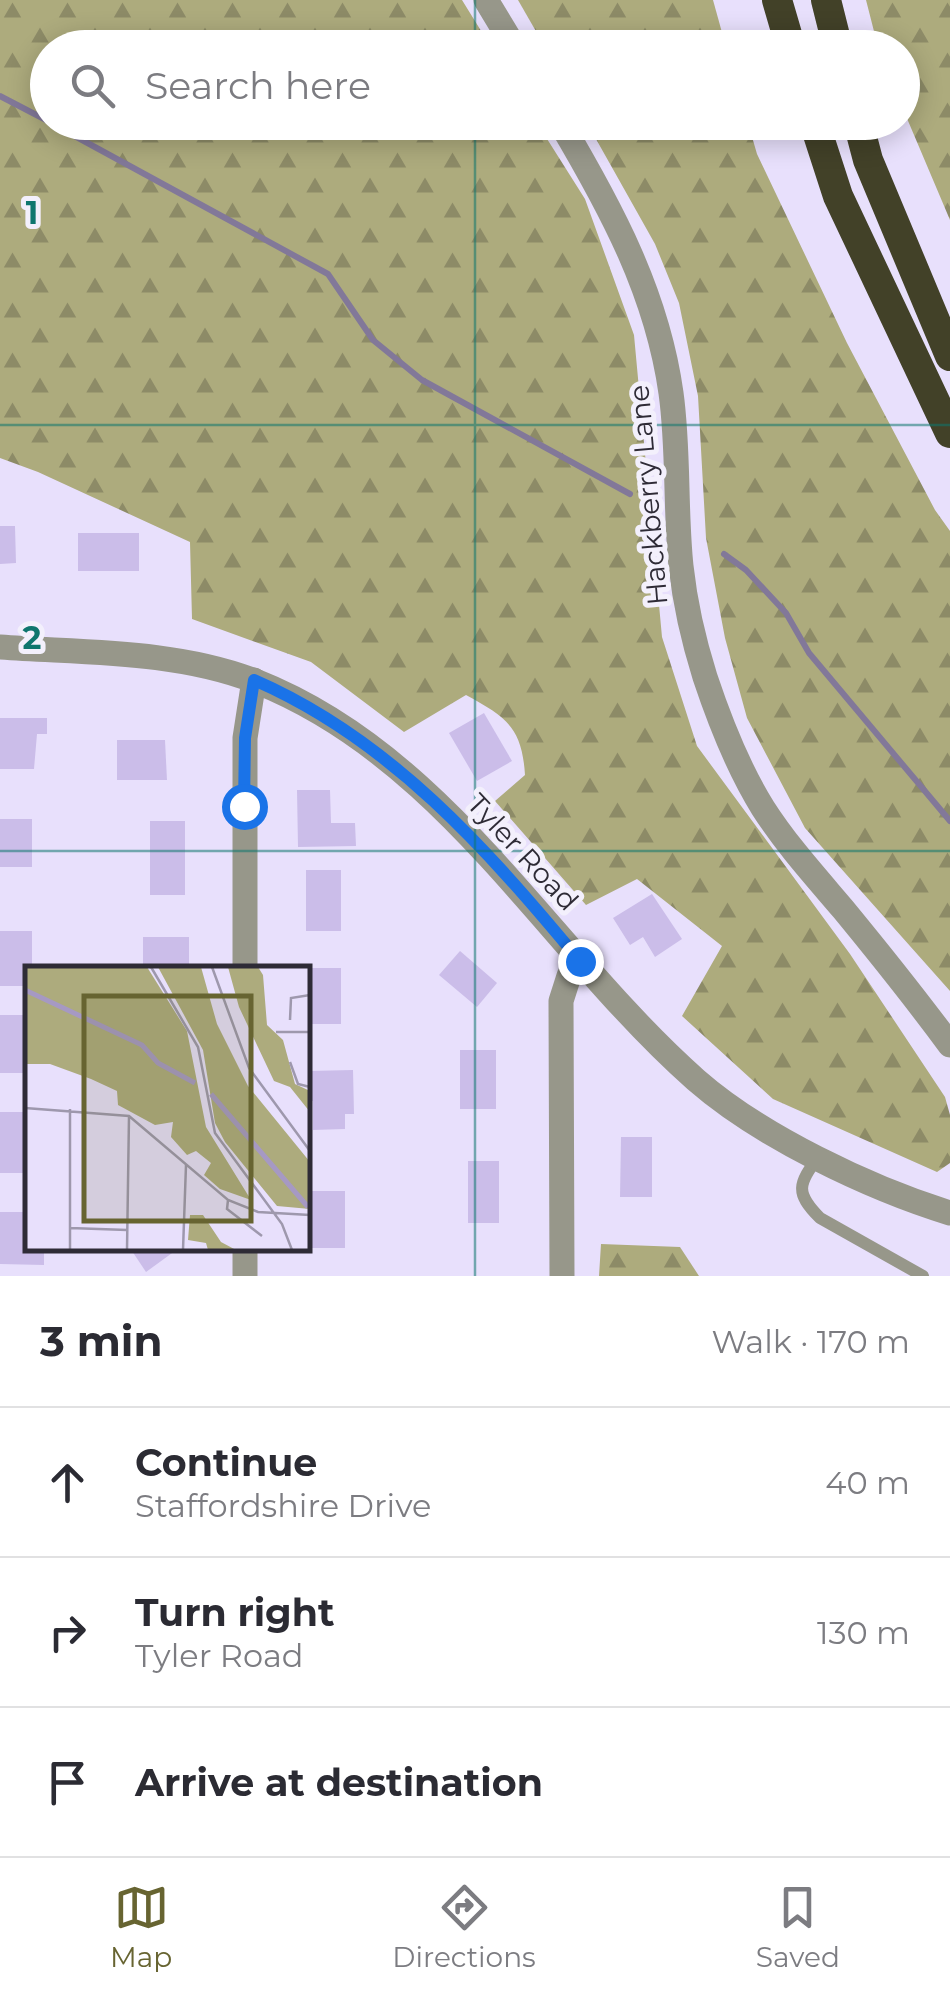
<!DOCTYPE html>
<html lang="en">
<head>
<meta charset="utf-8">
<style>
	:root { --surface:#fff; --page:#f7f7f7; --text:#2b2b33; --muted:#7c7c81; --line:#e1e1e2; --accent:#676431 }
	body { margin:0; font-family:Montserrat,sans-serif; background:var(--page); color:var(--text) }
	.stop { position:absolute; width:30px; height:30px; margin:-22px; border:8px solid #1a73e8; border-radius:50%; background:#fff }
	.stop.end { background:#1a73e8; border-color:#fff; box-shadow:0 2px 10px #0008 }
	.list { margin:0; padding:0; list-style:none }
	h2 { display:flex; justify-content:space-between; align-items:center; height:130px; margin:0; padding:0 40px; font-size:42px }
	h2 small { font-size:32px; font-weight:400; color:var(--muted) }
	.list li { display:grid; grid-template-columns:65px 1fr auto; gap:30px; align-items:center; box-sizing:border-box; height:150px; padding:0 40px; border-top:2px solid var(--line) }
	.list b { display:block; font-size:38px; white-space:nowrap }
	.list p { margin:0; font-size:32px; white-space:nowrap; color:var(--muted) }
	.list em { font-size:32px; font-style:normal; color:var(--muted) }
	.icon { flex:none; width:55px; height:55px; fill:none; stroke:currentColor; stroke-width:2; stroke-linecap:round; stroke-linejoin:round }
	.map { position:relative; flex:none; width:950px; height:1276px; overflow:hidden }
	.search { position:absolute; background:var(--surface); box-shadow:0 5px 25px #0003; left:30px; right:30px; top:30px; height:110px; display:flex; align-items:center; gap:25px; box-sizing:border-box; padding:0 35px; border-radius:55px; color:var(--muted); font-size:38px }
	.sheet { height:580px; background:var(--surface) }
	nav { display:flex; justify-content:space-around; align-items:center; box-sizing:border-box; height:140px; border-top:2px solid var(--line); background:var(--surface); font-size:28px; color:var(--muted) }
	nav a { display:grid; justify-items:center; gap:5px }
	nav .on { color:var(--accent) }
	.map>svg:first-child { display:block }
</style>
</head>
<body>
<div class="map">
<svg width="950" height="1276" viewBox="0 0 950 1276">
	<defs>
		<pattern id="forest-firs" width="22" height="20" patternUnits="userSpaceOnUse" patternTransform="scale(2.5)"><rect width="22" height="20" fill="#adab7d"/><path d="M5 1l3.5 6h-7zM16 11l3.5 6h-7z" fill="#8d8b67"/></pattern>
	</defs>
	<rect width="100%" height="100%" fill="#e8e0fc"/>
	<!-- forest -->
	<g fill="url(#forest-firs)">
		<path d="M0,0H462L491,47L48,48V122L537,123L585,199L634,335L662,637L697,746L850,954L945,1097L950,1115V1163L937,1172L773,1099L682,1016L722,946L637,879L586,905L495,801L525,775C522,727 506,717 466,695L404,732L311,662L192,619L190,542L38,472L0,458Z"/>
		<path d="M518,0H713L726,47H545Z"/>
		<path d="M866,0H950V220L903,109L902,48L878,47Z"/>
		<path d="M587,123H748L757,154L847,343L935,510L950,531V991L805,828L747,718L725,638L706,538L698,396L679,303L655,244Z"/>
		<path d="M601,1244L680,1247L699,1276H599Z"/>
	</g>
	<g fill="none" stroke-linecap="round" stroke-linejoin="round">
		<!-- stream -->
		<g stroke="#827899" stroke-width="6">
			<path d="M0,96L48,121"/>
			<path d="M49,122L328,274L373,340L422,380L630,494"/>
			<path d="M724,554L746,570L786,613L809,653L950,821"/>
		</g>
	</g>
	<!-- building -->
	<g fill="#cbbde9">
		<path d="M0,526H15L16,563L0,564Z"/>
		<rect x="78" y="533" width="61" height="38"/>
		<path d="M484,713L512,761L477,781L449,733Z"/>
		<path d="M0,718H47V734H37L34,769H0Z"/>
		<path d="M117,740H165L167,780H117Z"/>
		<path d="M297,790H330L331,823H355L356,846L298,847Z"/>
		<rect x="0" y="819" width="32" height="48"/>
		<rect x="150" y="821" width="35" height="74"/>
		<rect x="306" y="870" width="35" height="61"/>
		<path d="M652,894L682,939L655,957L643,937L630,945L613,918Z"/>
		<path d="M0,931H32V968H28V986H0Z"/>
		<rect x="143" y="937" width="46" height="31"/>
		<path d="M460,951L497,983L477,1007L439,975Z"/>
		<rect x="308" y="968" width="33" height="56"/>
		<path d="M0,1015H23V1028H28V1073H0Z"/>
		<rect x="460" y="1050" width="36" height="59"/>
		<path d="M353,1070L354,1114H345V1129L313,1130V1101H308V1071Z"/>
		<path d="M0,1112H26L28,1173H0Z"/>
		<path d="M621,1137H652V1197H620Z"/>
		<rect x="468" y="1161" width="31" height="62"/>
		<rect x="308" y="1191" width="37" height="57"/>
		<path d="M0,1212H23L28,1248H44V1265L0,1264Z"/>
		<path d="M130,1248H179L146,1272Z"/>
	</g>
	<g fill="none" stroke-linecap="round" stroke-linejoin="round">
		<!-- service -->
		<path stroke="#97978a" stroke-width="12" d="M818,1157C799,1184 794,1192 820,1218L923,1276"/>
		<!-- minor -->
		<g stroke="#97978a" stroke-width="25">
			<path d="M486,0L515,48"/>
			<path d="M560,122C611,208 657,293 671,393C679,450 675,509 681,566C685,603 694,642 705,677C720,722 738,768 763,808C786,844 815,876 843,909C880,954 916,999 950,1045"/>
			<path d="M245,968V738L254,680"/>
			<path d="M245,1248V1276"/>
			<path d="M562,1276L561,1001L569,976L580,961"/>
		</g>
		<!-- tertiary -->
		<path stroke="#97978a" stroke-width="25" d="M0,647C84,653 175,650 255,681C446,756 548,949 696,1080C760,1136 869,1188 950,1213"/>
		<!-- motorway -->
		<g stroke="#424128" stroke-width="30">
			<path d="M777,0L791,48"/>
			<path d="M826,0L838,48"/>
			<path d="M814,122L838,196L950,433"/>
			<path d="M858,122L868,160L950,356"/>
		</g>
	</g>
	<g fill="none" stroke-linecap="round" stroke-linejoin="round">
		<!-- route -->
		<path stroke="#1a73e8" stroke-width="12" d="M244,806L245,738L254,680C390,739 487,849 580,961"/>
	</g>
	<!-- grid -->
	<path fill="none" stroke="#0f766e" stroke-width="2.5" stroke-opacity="0.55" d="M475,0V48M475,122V1276M0,425H950M0,851H950"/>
	<g text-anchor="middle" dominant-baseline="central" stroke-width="10" stroke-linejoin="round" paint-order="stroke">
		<!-- street labels -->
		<g font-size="28" fill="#2e2b36" stroke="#f3f0fc">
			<text transform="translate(648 495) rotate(-95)">Hackberry Lane</text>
			<text transform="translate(523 852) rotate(47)">Tyler Road</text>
		</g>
	</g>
	<!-- overview -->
	<g transform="translate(25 966)">
		<rect width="285" height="285" fill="#e8e0fc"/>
		<path d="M0,1H122L162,65L181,161L226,234L195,223L179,209L186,197L171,185L162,189L146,171L148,156L130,159L93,139L92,125L66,113L25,98H0ZM133,1H176L192,58L223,120L285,196V243L252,240L200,176L190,157L178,84ZM203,1H233L238,9L242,59L258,74L270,118L285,125V146L265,121L249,115L214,41ZM165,249H178L196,276L211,284H183L181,277L163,274Z" fill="#adab7d"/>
		<path fill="none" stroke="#a699c3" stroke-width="5" d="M0,24L117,79L133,97L170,117M186,128L283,241"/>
		<path fill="none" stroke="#9e98ad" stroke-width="2.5" d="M126,1L173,81L190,167L257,258L267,284M187,1L224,102L285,185M265,54L266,32L285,29M251,66H285M265,96L273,118L285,121M0,142L104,150L203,234L233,246L285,249M45,143V284M203,234L202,243L237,270M45,262L102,264M102,284L104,150M158,284L161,199"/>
		<path fill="#676431" fill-opacity="0.15" stroke="#676431" stroke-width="5" d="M59,30H226V255H59Z"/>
		<rect width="285" height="285" fill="none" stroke="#2e2b36" stroke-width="5"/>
	</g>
	<g font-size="32" text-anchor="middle" font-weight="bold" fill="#0f766e" stroke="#f3f0fc" stroke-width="10" stroke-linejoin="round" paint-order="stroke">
		<text x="32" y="224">1</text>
		<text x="32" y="649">2</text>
	</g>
</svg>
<div class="stop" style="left:244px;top:806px"></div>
<div class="stop end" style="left:580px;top:961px"></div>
<div class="search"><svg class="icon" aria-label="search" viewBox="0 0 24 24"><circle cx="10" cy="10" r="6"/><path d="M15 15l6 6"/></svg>Search here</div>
</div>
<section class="sheet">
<h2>3 min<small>Walk · 170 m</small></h2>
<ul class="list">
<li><svg class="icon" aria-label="ahead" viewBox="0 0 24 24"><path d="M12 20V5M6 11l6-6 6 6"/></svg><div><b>Continue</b><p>Staffordshire Drive</p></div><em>40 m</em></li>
<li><svg class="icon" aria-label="right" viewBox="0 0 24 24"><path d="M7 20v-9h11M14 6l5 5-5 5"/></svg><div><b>Turn right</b><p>Tyler Road</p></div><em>130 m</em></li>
<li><svg class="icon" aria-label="arrive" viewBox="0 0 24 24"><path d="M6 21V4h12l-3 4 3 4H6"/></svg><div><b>Arrive at destination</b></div></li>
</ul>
</section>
<nav>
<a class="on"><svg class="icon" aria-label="map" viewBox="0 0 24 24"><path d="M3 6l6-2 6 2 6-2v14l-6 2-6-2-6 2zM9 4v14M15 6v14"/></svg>Map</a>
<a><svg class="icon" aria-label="directions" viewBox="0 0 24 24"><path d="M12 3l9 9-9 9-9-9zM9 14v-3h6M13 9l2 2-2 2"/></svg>Directions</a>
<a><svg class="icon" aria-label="saved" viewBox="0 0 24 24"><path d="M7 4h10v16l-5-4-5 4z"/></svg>Saved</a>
</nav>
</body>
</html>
